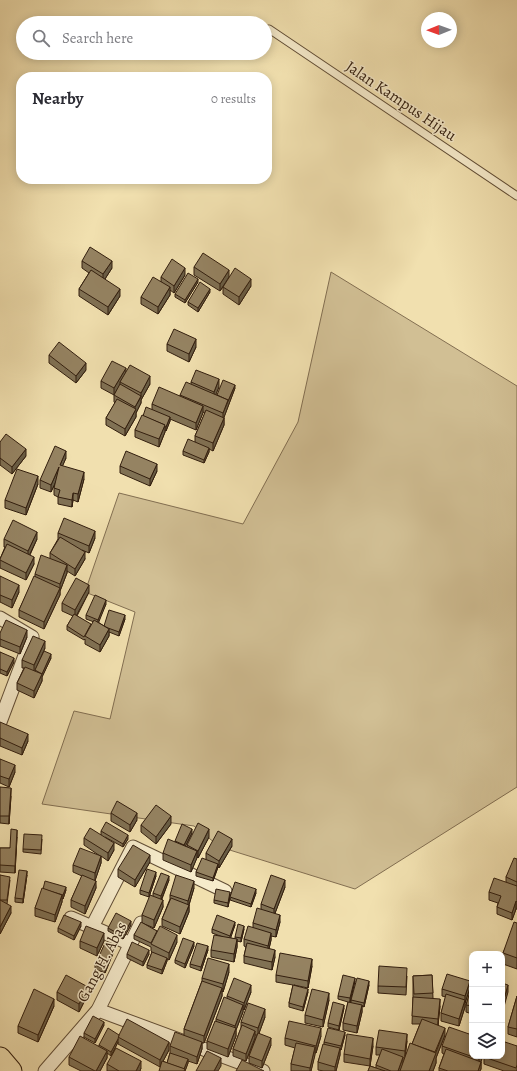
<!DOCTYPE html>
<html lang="en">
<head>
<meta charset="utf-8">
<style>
	:root { --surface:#fff; --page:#f2f2f3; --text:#2b2b33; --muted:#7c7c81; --line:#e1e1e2 }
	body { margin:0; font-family:Alegreya,serif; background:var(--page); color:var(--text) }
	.controls { position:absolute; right:12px; bottom:12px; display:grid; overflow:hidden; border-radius:8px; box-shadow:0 2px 10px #0003 }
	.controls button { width:36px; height:36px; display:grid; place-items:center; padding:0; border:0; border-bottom:1px solid var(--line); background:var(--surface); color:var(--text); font:20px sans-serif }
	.compass { position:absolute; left:421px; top:12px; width:36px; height:36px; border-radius:50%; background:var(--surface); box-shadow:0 2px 10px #0003; rotate:269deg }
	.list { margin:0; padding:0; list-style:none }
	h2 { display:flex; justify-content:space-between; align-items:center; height:52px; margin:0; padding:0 16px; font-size:17px }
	h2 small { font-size:13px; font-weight:400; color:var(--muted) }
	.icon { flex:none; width:22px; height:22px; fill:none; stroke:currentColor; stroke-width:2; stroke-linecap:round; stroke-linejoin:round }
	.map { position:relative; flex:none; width:517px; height:1071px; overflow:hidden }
	.search { position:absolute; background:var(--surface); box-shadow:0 2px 10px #0003; left:16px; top:16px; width:256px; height:44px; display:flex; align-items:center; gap:10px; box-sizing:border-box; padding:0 14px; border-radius:22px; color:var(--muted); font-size:15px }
	.panel { position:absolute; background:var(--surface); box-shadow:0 2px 10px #0003; left:16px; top:72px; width:256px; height:112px; border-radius:16px }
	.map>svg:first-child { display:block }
</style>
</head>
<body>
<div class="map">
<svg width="517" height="1071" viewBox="0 0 517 1071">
	<rect width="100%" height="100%" fill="#f1e0af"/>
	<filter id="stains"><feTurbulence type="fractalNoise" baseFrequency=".005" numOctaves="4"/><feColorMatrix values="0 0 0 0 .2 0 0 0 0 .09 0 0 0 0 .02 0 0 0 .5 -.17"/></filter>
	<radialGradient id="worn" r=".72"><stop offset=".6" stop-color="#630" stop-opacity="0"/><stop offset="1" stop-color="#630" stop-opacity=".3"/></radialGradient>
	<!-- green -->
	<path fill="#d1bf94" stroke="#826e51" d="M331,272L517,386V787L355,889L220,847L194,826L42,804L74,711L110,719L135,612L85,592L119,493L243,524L298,422Z"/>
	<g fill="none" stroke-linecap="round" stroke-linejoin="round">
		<defs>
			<path id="service" d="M269,29L517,196"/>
			<g id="minor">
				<path d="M0,618L32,637L0,722"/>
				<path d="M71,918L131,944"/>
				<path d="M92,927L133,847L225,891"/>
				<path d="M98,1010L263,1071"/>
				<path d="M45,1071L98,1010L141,923"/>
			</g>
			<path id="primary" d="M0,1058L11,1071"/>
		</defs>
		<!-- service casing -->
		<use href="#service" stroke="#624e36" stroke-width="9"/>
		<!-- minor casing -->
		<use href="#minor" stroke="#624e36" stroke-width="15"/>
		<!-- primary casing -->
		<use href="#primary" stroke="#321e0e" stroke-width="23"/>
		<!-- service -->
		<use href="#service" stroke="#f6ebcb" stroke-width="7"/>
		<!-- minor -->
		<use href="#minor" stroke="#f6ebcb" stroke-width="13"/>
		<!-- primary -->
		<use href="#primary" stroke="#f1e0af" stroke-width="21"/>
	</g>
	<!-- wall -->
	<g fill="#807154" stroke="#321e0e">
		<path d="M82,261L112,268L105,279L120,296L108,315L79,296V289L89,273L82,268Z"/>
		<path d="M194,267L229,277L251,286L239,305L223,294V287L220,291L194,275Z"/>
		<path d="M185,275L174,293L170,290V295L158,314L141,304V297L161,282V277Z"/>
		<path d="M198,282L185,303L175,297V294Z"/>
		<path d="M210,292L198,312L188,305V302Z"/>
		<path d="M167,344L196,347L189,362L167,351Z"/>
		<path d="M49,355L86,370L76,383L49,363Z"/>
		<path d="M126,372L150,384L141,400V403L136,413V417L125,436L106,425V418L115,403L114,402V395L101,388V381Z"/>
		<path d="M191,382L219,387L215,395H217L235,388L224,417V425L213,451L209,449V452L204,463L183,455V451L195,442V436L205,413L203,412L196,430L170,419V421L166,431L165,430V432L159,447L135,437V430L143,416L152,410V404L180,396V395L191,384Z"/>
		<path d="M0,442L26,456L12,474L0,465Z"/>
		<path d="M66,458L62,466L84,479L78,502L73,500L72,507L58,504V497L54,495V488L55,483L51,492L40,488V480Z"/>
		<path d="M120,466L157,471L150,486L120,473Z"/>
		<path d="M38,484L26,515L5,508V500Z"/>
		<path d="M58,533L95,538L89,553L82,550L85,559L75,576L67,571V573L60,591V595L44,629L19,617V610L35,576V574L50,559V553L58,539Z"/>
		<path d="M4,539H37L30,555L34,564L26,580L0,568V559L5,547H4Z"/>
		<path d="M0,576L19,592L12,608L0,602Z"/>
		<path d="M89,592L77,616L91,625L94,622L86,619V615L106,604L98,622L104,626L125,619L119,636L109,632V636L100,652L85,644V639L84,640L67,630V626L73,616L62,611V603Z"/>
		<path d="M0,633L27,637L20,654L0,646Z"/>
		<path d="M45,648L35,671V670L51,658L42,677V681L34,698L17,690V683L24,668H22V660Z"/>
		<path d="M0,652L14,662L7,676L0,673Z"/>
		<path d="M0,723L28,741L22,755L0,746Z"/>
		<path d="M0,759L15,772L9,787L0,783Z"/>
		<path d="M0,787L11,796L9,824L0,823Z"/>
		<path d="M111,813L137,820L130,832L111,821Z"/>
		<path d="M171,824L156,844L141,832V825Z"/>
		<path d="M101,831L128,839L123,847L105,837L114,850L108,861L101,856V863L95,880L96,888L85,914L71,907V900L82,876L73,872V865L100,856L84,845V838L101,835Z"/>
		<path d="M192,833L185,846L187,847V845L209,837L198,858L197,857L191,872L163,860V853L175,842V841Z"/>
		<path d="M17,837L15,873L0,872V848H10Z"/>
		<path d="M42,839L41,854L23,852V849Z"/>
		<path d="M232,846L219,868L218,867L213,881L196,876V872L206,859V853Z"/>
		<path d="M517,859V909H516L512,920L497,914V907L498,903L489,900V892L506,883V877Z"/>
		<path d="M150,862L135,887L118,877V869Z"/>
		<path d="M0,875L10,880L7,904L11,913L0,934Z"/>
		<path d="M27,875L23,903L15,902V898Z"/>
		<path d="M156,876L149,897L140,894V890Z"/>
		<path d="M169,880L162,899L163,907L154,928L142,923L177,942L169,960L167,959V961L162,974L147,968V965L152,952L151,951V947L134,939V935L142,923V915L153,896V893Z"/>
		<path d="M285,887L275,913L280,922L276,937L271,936V940L269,949L275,957L272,970L244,963V956L246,947L244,946V939L253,928V923L261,909V904Z"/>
		<path d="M194,888L189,905V912L180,934L162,926V919L170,899V895Z"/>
		<path d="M43,889L66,890L63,899H62V902L55,922L35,916V908Z"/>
		<path d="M256,893L251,907L230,900V898L228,907L214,903V900L230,895Z"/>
		<path d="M517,923V969L503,964V953Z"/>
		<path d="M131,925L123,939L108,931V928Z"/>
		<path d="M235,925L230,938L235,939V937L244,929L241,942L237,941V947L234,962L211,957V950L223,937L212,933V929Z"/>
		<path d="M81,926L74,940L58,932V928Z"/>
		<path d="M80,941H104L97,956L80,948Z"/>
		<path d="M194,946L185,968L175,963V960Z"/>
		<path d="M208,950L201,971L190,967V964Z"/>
		<path d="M114,951L105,973L95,969V965Z"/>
		<path d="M127,954H149L143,966L127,958Z"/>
		<path d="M312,966L308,988L294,985L308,992L303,1011L289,1007V1003L293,985L276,982V975Z"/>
		<path d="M229,972L223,992L222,991V996L204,1043H202V1049L197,1064L188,1061V1063L185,1071L160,1067L118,1044V1042L111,1056L107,1053V1058L100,1071H81L69,1065V1057L99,1046V1045L119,1035L169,1050L163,1061L167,1063L170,1053V1046L184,1035V1029L202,981V978Z"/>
		<path d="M432,975L433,998L440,1006L438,1025L445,1035L436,1058V1063L433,1071H368L370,1066L344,1062V1054L373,1046L370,1066L376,1068V1065L380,1055H376V1047L407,1041L405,1056L412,1044L420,1024H412L413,997V976Z"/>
		<path d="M407,976L406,995L378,993V986Z"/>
		<path d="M355,981L350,1002L351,1003V1000L369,985L364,1007L362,1006V1012L357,1033L343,1030V1023L348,1002L338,999V996Z"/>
		<path d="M472,985V1014L466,1012V1005Z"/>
		<path d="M470,988L465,1003V1007L459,1026L441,1021V1013L446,997L442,996V989Z"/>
		<path d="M57,992L88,994L79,1012L57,1000Z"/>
		<path d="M251,992L244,1010L243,1009V1012L236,1030V1036L228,1057L207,1049V1041L216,1021V1019L227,999V996Z"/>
		<path d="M517,996V1037L508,1034V1027Z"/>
		<path d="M329,1000L323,1027L305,1023V1015Z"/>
		<path d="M54,1006L38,1042L18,1033V1026Z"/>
		<path d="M344,1008L339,1030L328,1027V1023Z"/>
		<path d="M265,1017L259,1033L271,1045L262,1068L249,1063V1056L257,1035H255V1038L246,1061L233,1056V1049L241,1028V1022Z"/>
		<path d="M104,1025L95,1043L84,1037V1033Z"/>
		<path d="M345,1035L341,1050H340V1055L336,1071H324L318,1070V1062L324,1044V1042Z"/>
		<path d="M321,1036L316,1053H315L311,1071H291V1064L295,1048L285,1045V1038Z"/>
		<path d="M442,1046L483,1056L481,1061V1069L480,1071H439V1068L444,1054L442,1053Z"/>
		<path d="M517,1046V1071H504L484,1064V1057Z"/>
		<path d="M107,1064L141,1068L140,1071H107Z"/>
	</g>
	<!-- shaded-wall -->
	<g fill="#685c45" stroke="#321e0e">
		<path d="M112,261V268L103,282V274Z"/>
		<path d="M185,268V275L174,293V286Z"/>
		<path d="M229,270V277L220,291V284Z"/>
		<path d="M198,279V282L185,303V300Z"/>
		<path d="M251,279V286L239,305V297Z"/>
		<path d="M170,287V295L158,314V307Z"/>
		<path d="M120,289V296L108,315V307Z"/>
		<path d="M210,289V292L198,312V308Z"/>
		<path d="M196,339V347L189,362V354Z"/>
		<path d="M86,363V370L76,383V376Z"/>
		<path d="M126,368V375L120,382V385L114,395V388Z"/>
		<path d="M150,376V384L141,400V403L136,413V417L125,436V429L135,411V407L141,397V393Z"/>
		<path d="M219,379V387L214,399V392Z"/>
		<path d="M235,385V388L223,420V413Z"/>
		<path d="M203,406V413L196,430V423Z"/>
		<path d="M170,417V421L166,431V427Z"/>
		<path d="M224,418V425L213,451V443Z"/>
		<path d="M165,425V432L159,447V439Z"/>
		<path d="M209,448V452L204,463V460Z"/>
		<path d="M26,449V456L12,474V467Z"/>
		<path d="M66,451V458L60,472V465Z"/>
		<path d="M157,464V471L150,486V479Z"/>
		<path d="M59,467V475L51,492V485Z"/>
		<path d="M84,472V479L78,502V494Z"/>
		<path d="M38,476V484L26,515V508Z"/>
		<path d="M73,493V500L72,507V500Z"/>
		<path d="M95,531V538L89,553V546Z"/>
		<path d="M37,532V539L28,558V551Z"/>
		<path d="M85,552V559L75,576V569Z"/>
		<path d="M34,557V564L26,580V573Z"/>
		<path d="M67,565V573L60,591V595L44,629V622L60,588V584Z"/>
		<path d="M19,585V592L12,608V600Z"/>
		<path d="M89,585V592L75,618V610Z"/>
		<path d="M106,600V604L98,624V620Z"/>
		<path d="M125,615V619L119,636V632Z"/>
		<path d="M109,629V636L100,652V645Z"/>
		<path d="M27,630V637L20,654V647Z"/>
		<path d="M45,641V648L34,673V665Z"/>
		<path d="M51,654V658L42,677V681L34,698V691Z"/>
		<path d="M14,658V662L7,676V672Z"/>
		<path d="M28,734V741L22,755V748Z"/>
		<path d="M15,765V772L9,787V779Z"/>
		<path d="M11,788V796L9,824V816Z"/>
		<path d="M137,813V820L130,832V825Z"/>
		<path d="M171,816V824L156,844V837Z"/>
		<path d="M192,829V833L184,849V845Z"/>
		<path d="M209,829V837L198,858V851Z"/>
		<path d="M17,830V837L15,873V866Z"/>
		<path d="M128,835V839L123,847V844Z"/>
		<path d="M232,839V846L219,868V861Z"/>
		<path d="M114,843V850L108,861V853Z"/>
		<path d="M197,851V858L191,872V865Z"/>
		<path d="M150,855V862L135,887V880Z"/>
		<path d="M101,856V863L95,881V873Z"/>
		<path d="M218,864V867L213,881V878Z"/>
		<path d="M27,871V875L23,903V899Z"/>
		<path d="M156,872V876L149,897V893Z"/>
		<path d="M169,876V880L161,900V896Z"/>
		<path d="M285,880V887L274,916V909Z"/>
		<path d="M96,881V888L85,914V906Z"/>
		<path d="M194,881V888L188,908L189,905V912L180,934V927L188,908V901Z"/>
		<path d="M66,887V890L63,899V895Z"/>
		<path d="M256,889V893L251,907V904Z"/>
		<path d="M230,892V896L228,907V903Z"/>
		<path d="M62,895V902L55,922V915Z"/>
		<path d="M163,900V907L154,928V920Z"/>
		<path d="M516,901V909L512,920V913Z"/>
		<path d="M11,906V913L0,934V927Z"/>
		<path d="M280,915V922L276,937V930Z"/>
		<path d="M131,921V925L123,939V936Z"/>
		<path d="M81,922V926L74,940V936Z"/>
		<path d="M235,922V925L230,940V936Z"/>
		<path d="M244,926V929L241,942V938Z"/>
		<path d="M104,933V941L97,956V948Z"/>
		<path d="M271,933V940L268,953V946Z"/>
		<path d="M177,935V942L169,960V953Z"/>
		<path d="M237,939V947L234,962V954Z"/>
		<path d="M194,942V946L185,968V964Z"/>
		<path d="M208,946V950L201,971V967Z"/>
		<path d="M114,948V951L105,973V969Z"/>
		<path d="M149,950V954L143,966V962Z"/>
		<path d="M275,950V957L272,970V962Z"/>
		<path d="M167,958V961L162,974V970Z"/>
		<path d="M312,959V966L308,988V981Z"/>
		<path d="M229,964V972L223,992V984Z"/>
		<path d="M355,978V981L350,1002V998Z"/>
		<path d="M369,981V985L364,1007V1003Z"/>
		<path d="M470,981V988L465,1003V996Z"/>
		<path d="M251,985V992L244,1010V1003Z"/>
		<path d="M508,985V992L502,1014V1006Z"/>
		<path d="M88,987V994L79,1012V1004Z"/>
		<path d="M222,988V996L204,1043V1036Z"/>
		<path d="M308,989V992L303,1011V1007Z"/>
		<path d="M329,993V1000L323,1027V1020Z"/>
		<path d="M54,999V1006L38,1042V1035Z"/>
		<path d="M440,999V1006L438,1026V1019Z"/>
		<path d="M465,1000V1007L459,1026V1019Z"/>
		<path d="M243,1005V1012L236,1030V1036L228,1057V1049L235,1031V1026Z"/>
		<path d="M344,1005V1008L339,1030V1026Z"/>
		<path d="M362,1005V1012L357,1033V1026Z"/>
		<path d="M265,1009V1017L258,1036V1028Z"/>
		<path d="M104,1022V1025L95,1043V1039Z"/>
		<path d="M321,1028V1036L316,1053V1046Z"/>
		<path d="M445,1028V1035L436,1058V1063L433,1071H429Z"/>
		<path d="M255,1031V1038L246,1061V1054Z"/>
		<path d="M345,1032V1035L341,1050V1046Z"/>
		<path d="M407,1034V1041L405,1059V1051Z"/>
		<path d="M271,1038V1045L262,1068V1061Z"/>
		<path d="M373,1038V1046L370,1066V1059Z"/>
		<path d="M118,1039V1042L111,1056V1052Z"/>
		<path d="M169,1042V1050L160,1067V1060Z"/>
		<path d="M202,1042V1049L197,1064V1057Z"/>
		<path d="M315,1047V1055L311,1071H310V1068Z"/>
		<path d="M340,1048V1055L336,1071H335V1067Z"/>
		<path d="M107,1051V1058L100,1071H96Z"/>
		<path d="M480,1056H483L479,1067V1059Z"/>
		<path d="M403,1057V1064L401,1071H398Z"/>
		<path d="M221,1058V1066L218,1071H214Z"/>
		<path d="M188,1059V1063L185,1071H184V1069Z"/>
		<path d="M141,1061V1068L140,1071H136Z"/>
		<path d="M481,1062V1069L480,1071H478Z"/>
	</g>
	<!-- building -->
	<g fill="#958362" stroke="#321e0e">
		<path d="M90,247L112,261L103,274L82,261Z"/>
		<path d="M203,253L229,270L220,284L194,267Z"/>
		<path d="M172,259L185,268L174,286L161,277Z"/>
		<path d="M235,268L251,279L239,297L223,287Z"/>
		<path d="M91,270L120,289L108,307L79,289Z"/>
		<path d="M188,273L198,279L185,300L175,294Z"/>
		<path d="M153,277L170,287L158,307L141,297Z"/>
		<path d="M200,282L210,289L198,308L188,302Z"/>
		<path d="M174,329L196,339L189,354L167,344Z"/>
		<path d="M59,342L86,363L76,376L49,355Z"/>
		<path d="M112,361L126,368L114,388L101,381Z"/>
		<path d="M130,365L150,376L141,393L120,382Z"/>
		<path d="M196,370L219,379L214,392L191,382Z"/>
		<path d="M223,380L235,385L228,401V400L217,395Z"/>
		<path d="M186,382L228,400L223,413L180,395Z"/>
		<path d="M120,384L141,396L135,407L114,395Z"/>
		<path d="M159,387L203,406L196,423L152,404Z"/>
		<path d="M117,399L136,409L125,429L106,418Z"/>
		<path d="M146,407L170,417L166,427L164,426L165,425L143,416Z"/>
		<path d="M206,410L224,418L213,443L195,436Z"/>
		<path d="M142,415L165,425L159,439L135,430Z"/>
		<path d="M6,434L26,449L12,467L0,458V442Z"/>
		<path d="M188,439L209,448L204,460L183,451Z"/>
		<path d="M55,446L66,451L60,465L84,472L78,494L73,493L72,500L58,497L60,490L54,488L59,467L51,485L40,480Z"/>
		<path d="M126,451L157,464L150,479L120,466Z"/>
		<path d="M17,469L38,476L26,508L5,500Z"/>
		<path d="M64,518L95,531L89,546L58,533Z"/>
		<path d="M13,520L37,532L28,551L4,539Z"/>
		<path d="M60,537L85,552L75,569L50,553Z"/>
		<path d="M7,544L34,557L26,573L0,560V559Z"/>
		<path d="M41,555L67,565L60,584L35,574Z"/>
		<path d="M0,576L19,585L12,600L0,595Z"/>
		<path d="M34,576L60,588L44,622L19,610Z"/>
		<path d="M76,578L89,585L75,610L62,603Z"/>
		<path d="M95,595L106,600L98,620L86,615Z"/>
		<path d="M109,610L125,615L119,632L108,628L104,626Z"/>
		<path d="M74,614L91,624L84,637L67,626Z"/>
		<path d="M6,620L27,630L20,647L0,639V633Z"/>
		<path d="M94,620L109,629L100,645L85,636Z"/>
		<path d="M33,636L45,641L34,665L22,660Z"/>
		<path d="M44,651L51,654L42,674L35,670Z"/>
		<path d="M0,652L14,658L7,672L0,669Z"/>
		<path d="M25,667L42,674L34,691L17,683Z"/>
		<path d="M0,722L28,734L22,748L0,738Z"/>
		<path d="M0,759L15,765L9,779L0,776Z"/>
		<path d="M0,787L11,788L9,816H0Z"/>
		<path d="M117,801L137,813L130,825L111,813Z"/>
		<path d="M156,805L171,816L156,837L141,825Z"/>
		<path d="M106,822L128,835L123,844L101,831Z"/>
		<path d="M198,823L209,829L198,851L187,845Z"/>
		<path d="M182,824L192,829L184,845L175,841Z"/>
		<path d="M90,828L114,843L108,853L84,838Z"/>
		<path d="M11,829L17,830L15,866L0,865V848H10Z"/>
		<path d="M218,831L232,839L219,861L206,853Z"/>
		<path d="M24,834L42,835L41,850L23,849Z"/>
		<path d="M168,839L197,851L191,865L163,853Z"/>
		<path d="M133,845L150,855L135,880L118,869Z"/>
		<path d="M80,848L101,856L95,873L73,865Z"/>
		<path d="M202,858L218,864L213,878L196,872Z"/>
		<path d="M514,858L517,859V882L506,877Z"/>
		<path d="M147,869L156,872L149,893L140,890Z"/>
		<path d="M19,870L27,871L23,899L15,898Z"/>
		<path d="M161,873L169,876L161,896L153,893Z"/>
		<path d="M0,875L10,877L7,900H0Z"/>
		<path d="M82,875L96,881L85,906L71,900Z"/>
		<path d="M176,875L194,881L188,901L170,895Z"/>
		<path d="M271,875L285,880L274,909L261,904Z"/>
		<path d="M494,878L517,886V902L516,901L512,913L497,907L501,896L489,892Z"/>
		<path d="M45,881L66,887L63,895L43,889Z"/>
		<path d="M235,882L256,889L251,904L230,897Z"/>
		<path d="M42,888L62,895L55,915L35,908Z"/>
		<path d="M216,889L230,892L228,903L214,900Z"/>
		<path d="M150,895L163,900L154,920L142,915Z"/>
		<path d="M171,898L189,905L180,927L162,919Z"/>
		<path d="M0,900L11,906L0,927Z"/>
		<path d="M257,908L280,915L276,930L253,923Z"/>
		<path d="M116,913L131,921L123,936L108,928Z"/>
		<path d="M64,915L81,922L74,936L58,928Z"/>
		<path d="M217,915L235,922L230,936L212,929Z"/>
		<path d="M141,922L157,931L151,943L134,935Z"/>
		<path d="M514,922L517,923V958L503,953Z"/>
		<path d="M238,924L244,926L241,938L235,937Z"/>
		<path d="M86,926L104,933L97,948L80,941Z"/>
		<path d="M160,926L177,935L169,953L151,944Z"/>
		<path d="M248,926L271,933L268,946L244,939Z"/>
		<path d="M214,935L237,939L234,954L211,950Z"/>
		<path d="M183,938L194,942L185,964L175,960Z"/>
		<path d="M132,942L149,950L143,962L127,954Z"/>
		<path d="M105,943L114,948L105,969L95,965Z"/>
		<path d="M197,943L208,946L201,967L190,964Z"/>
		<path d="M247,943L275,950L272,962L244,956Z"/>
		<path d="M152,952L167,958L162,970L147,965Z"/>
		<path d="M280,953L312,959L308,981L276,975Z"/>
		<path d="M208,958L229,964L223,984L202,978Z"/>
		<path d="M379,966L407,968L406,987L378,986Z"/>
		<path d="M447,974L470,981L465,996L442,989Z"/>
		<path d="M66,975L88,987L79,1004L57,992Z"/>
		<path d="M343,975L355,978L350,998L338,996Z"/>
		<path d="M432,975L433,993L414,994L413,976Z"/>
		<path d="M234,978L251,985L244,1003L227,996Z"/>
		<path d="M357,978L369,981L364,1003L351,1000Z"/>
		<path d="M202,981L222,988L204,1036L184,1029Z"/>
		<path d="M502,983L508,985L502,1006Z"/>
		<path d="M293,985L308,989L303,1007L289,1003Z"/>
		<path d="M472,985V1006L466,1005Z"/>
		<path d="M34,989L54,999L38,1035L18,1026Z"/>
		<path d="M312,989L329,993L323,1020L305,1015Z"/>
		<path d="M446,994L465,1000L459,1019L441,1013Z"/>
		<path d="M517,996V1029L508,1027Z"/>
		<path d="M224,997L243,1005L235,1026L216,1019Z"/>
		<path d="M413,997L440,999L438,1019L412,1016Z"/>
		<path d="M333,1002L344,1005L339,1026L328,1023Z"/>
		<path d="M348,1002L362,1005L357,1026L343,1023Z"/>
		<path d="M248,1003L265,1009L258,1028L241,1022Z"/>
		<path d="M93,1016L104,1022L95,1039L84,1033Z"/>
		<path d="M127,1019L169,1042L160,1060L118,1037Z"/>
		<path d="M422,1019L445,1028L435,1052L412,1044Z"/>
		<path d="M215,1021L236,1028L228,1049L207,1041Z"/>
		<path d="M289,1021L321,1028L316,1046L285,1038Z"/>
		<path d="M242,1025L255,1031L246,1054L233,1049Z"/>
		<path d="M449,1027L472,1035V1056H480L479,1059L442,1046Z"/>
		<path d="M108,1028L119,1035L118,1039L111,1052L99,1045Z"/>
		<path d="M328,1028L345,1032L341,1046L324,1042Z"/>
		<path d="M379,1030L407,1034L405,1051L376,1047Z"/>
		<path d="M175,1032L202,1042L197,1057L170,1046Z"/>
		<path d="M258,1033L271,1038L262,1061L249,1056Z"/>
		<path d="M347,1034L373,1038L370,1059L344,1054Z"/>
		<path d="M80,1036L107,1051L96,1071H95L69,1057Z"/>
		<path d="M502,1041L517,1046V1065L516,1068L484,1057V1056H502Z"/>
		<path d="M296,1043L315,1047L310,1068L291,1064Z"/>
		<path d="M410,1043L436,1053L429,1071H400Z"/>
		<path d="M323,1044L340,1048L335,1067L318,1062Z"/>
		<path d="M116,1048L141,1061L136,1071H119L107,1064Z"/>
		<path d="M382,1049L403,1057L398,1071H391L376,1065Z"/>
		<path d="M446,1049L481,1062L478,1071H448L439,1068Z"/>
		<path d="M207,1051L221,1058L214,1071H196Z"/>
		<path d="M170,1053L188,1059L184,1069L167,1063Z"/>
		<path d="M242,1060L264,1071H236Z"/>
		<path d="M162,1061L185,1069L184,1071H159Z"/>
		<path d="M370,1066L385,1071H368Z"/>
	</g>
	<g text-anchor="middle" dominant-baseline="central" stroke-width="3" stroke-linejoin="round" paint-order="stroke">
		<!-- street labels -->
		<g font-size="16" fill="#321e0e" stroke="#f6ebcb">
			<text transform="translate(401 101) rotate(34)">Jalan Kampus Hijau</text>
			<text transform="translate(102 962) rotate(-62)">Gang H. Abas</text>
		</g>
	</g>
	<rect width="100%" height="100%" filter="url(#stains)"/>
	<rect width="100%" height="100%" fill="url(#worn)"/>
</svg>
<div class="controls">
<button>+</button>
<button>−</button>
<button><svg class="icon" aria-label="layers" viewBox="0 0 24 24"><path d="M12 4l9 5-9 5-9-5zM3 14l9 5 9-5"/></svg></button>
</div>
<svg class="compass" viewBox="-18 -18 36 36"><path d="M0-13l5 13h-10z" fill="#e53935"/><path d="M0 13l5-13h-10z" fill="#7c7c81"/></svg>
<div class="search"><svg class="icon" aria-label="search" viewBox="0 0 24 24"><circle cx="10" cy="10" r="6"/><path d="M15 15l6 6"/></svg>Search here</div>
<section class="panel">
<h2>Nearby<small>0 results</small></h2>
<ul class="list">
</ul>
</section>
</div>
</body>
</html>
